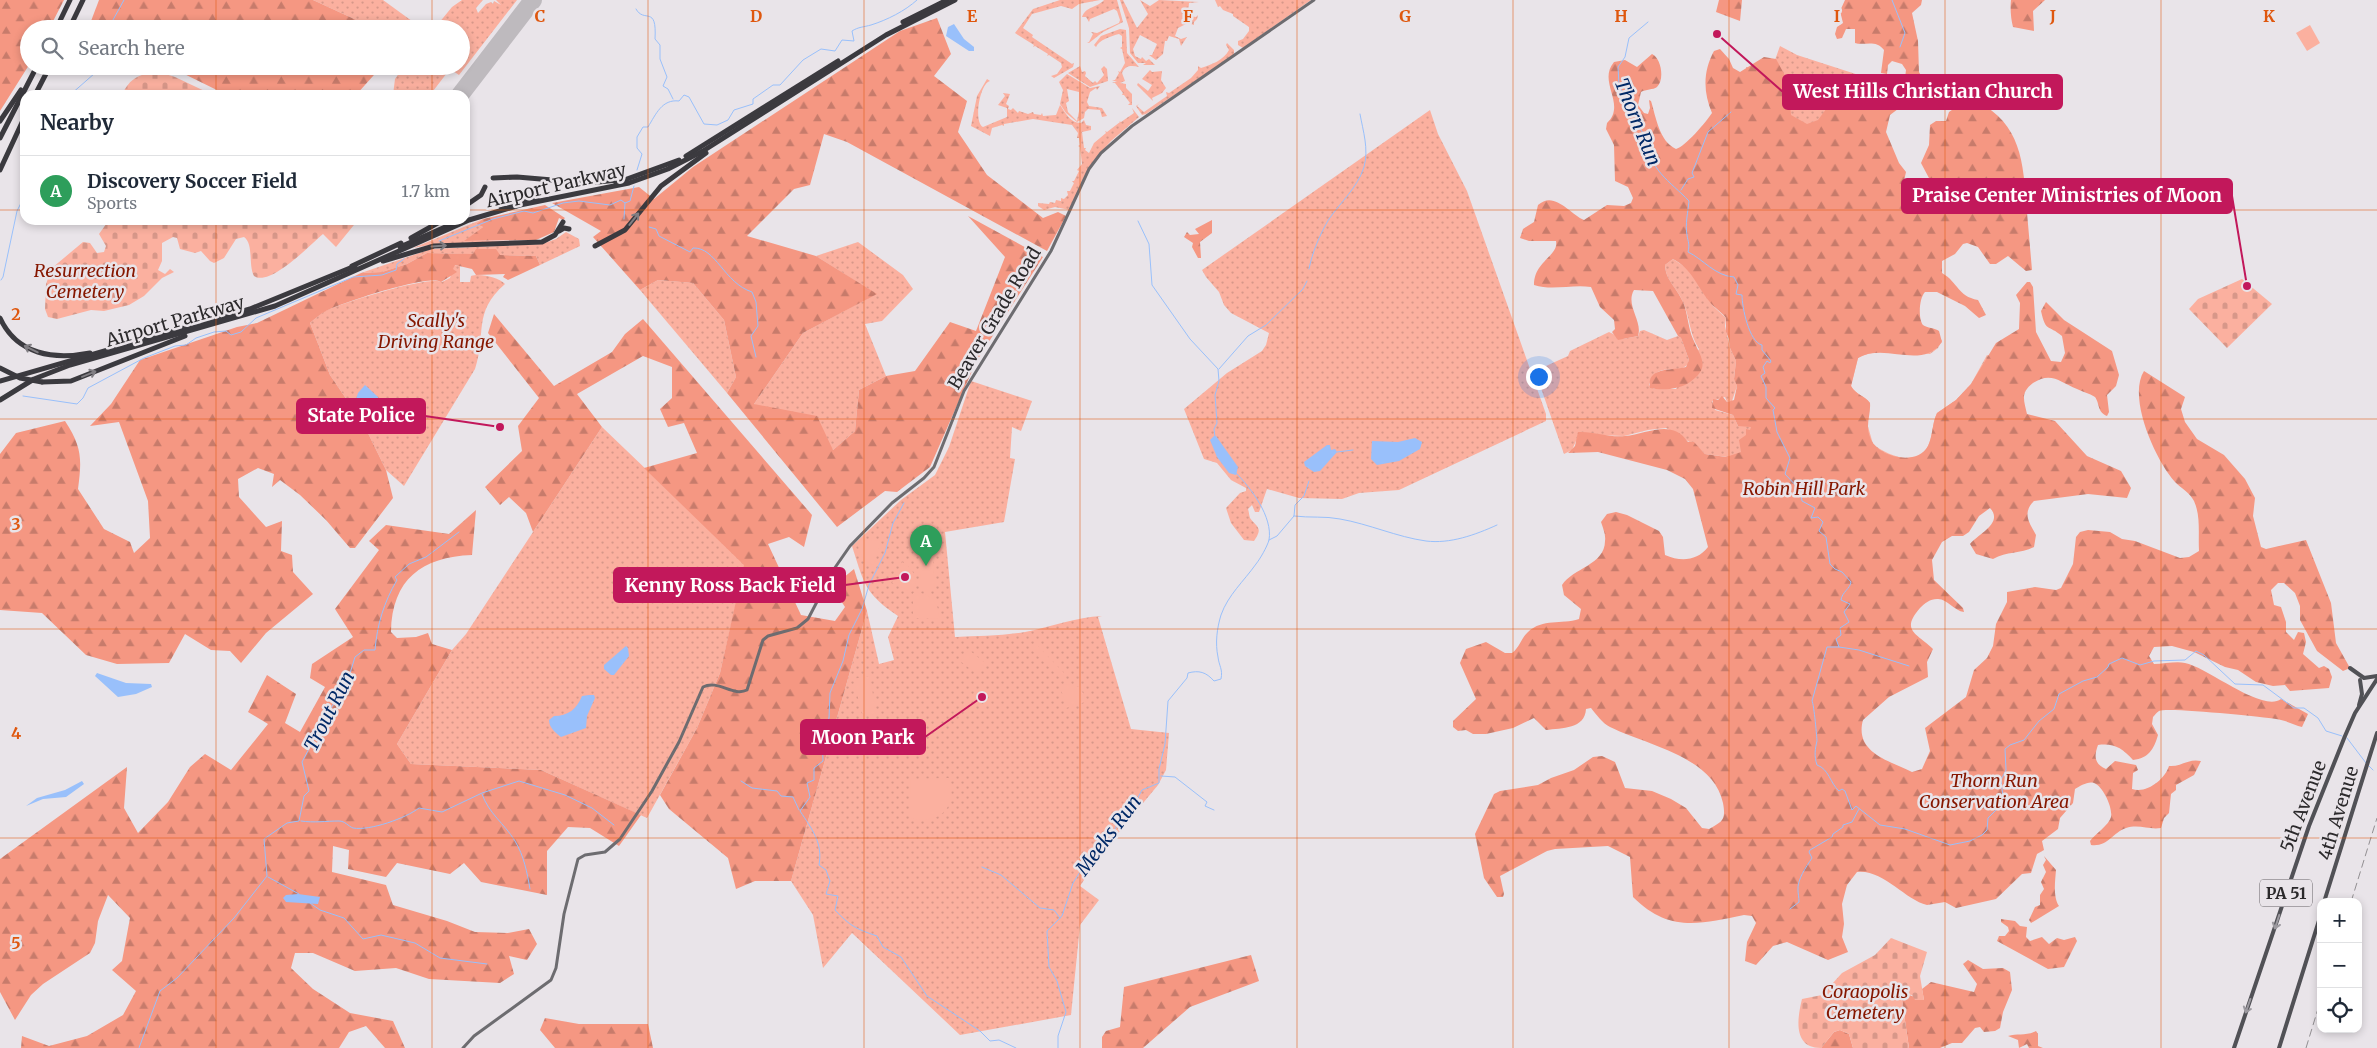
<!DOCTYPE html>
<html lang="en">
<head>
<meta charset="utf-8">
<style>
	:root { --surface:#fff; --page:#f6f6f7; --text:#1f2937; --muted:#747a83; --line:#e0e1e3; --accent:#2563eb }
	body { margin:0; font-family:Merriweather,serif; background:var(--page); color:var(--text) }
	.controls { position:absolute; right:15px; bottom:15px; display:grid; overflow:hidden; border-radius:10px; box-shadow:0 2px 8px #0003 }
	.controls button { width:45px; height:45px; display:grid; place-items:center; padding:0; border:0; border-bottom:1px solid var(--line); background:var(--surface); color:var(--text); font:25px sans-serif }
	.you { position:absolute; left:1538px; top:376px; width:18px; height:18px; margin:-12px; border:4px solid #fff; border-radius:50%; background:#1a73e8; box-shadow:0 0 0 8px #1a73e833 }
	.badge { display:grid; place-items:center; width:32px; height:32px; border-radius:50%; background:var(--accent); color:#fff; font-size:16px; font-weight:700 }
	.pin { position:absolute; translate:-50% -41px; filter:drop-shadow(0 1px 2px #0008) }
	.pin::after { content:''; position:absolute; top:26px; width:18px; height:15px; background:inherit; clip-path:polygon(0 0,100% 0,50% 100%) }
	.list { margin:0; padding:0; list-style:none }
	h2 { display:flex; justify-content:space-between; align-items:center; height:65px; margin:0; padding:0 20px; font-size:21px }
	h2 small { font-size:16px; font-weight:400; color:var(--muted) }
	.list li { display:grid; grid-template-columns:32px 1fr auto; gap:15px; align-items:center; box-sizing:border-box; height:70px; padding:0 20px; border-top:1px solid var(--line) }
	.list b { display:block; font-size:19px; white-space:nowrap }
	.list p { margin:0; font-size:16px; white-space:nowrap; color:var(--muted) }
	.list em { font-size:16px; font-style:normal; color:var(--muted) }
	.icon { flex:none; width:28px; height:28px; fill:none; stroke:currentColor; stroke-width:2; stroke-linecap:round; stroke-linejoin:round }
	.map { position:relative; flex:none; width:2377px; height:1048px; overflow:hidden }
	.search { position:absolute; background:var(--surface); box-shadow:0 2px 8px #0003; left:20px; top:20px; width:450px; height:55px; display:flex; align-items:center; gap:12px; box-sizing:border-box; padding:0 18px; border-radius:28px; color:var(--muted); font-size:19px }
	.panel { position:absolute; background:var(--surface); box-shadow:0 2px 8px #0003; left:20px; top:90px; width:450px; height:135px; border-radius:15px }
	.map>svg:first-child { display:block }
</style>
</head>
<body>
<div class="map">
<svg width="2377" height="1048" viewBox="0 0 2377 1048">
	<defs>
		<pattern id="green-dots" width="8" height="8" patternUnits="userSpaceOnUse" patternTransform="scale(1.25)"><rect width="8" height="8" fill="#fbb09f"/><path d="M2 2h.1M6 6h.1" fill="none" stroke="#d79789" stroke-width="1.8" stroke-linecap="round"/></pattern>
		<pattern id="forest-firs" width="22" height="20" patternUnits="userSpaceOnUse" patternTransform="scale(1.25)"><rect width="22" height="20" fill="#f59782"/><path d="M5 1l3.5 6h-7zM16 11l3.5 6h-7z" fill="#c77b6b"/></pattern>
		<pattern id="cemetery-stones" width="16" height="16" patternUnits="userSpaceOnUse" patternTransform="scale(1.25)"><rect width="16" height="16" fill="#fbb09f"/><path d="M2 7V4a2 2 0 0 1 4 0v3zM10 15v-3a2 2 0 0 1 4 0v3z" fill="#d79789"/></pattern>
	</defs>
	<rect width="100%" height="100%" fill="#e9e4e9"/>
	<!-- green -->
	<g fill="url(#green-dots)" fill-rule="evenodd">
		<path d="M313,0H383L416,24L413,29H376Z"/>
		<path d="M462,0H483L476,8L478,13L486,4L491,2L493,4L494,1L501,5L496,0H517L459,75L450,69L430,95H393L395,79L404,66H461V29H434L452,7Z"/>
		<path d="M1060,0H1100L1079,4L1072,9L1061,6L1032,14L1023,28L1033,35L1032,37L1072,64L1074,63L1073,67L1054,78L1051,76L1057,74L1062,67L1061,63L1049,55L1047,56L1048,54L1035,46L1033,47L1034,45L1015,33L1033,9Z"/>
		<path d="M1104,0H1117L1123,22L1103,32L1089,43L1087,42H1089L1093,34L1091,32L1097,33L1119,23L1120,20L1117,11L1114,9L1090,19L1089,22L1086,17H1082C1086,6 1097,8 1104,0Z"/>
		<path d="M1120,0H1123L1137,28L1148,14L1140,0L1150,6L1159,0L1199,2L1189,3L1188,16L1196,17L1198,15L1197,19L1194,22V25L1188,23L1178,28L1175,36L1181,39L1187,37L1181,46L1179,39L1169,36L1167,41H1165L1163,54L1156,60L1149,55H1152L1157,44L1140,35L1133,49L1135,56L1141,59L1142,57L1146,61L1149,59L1155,65H1143L1146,63H1138L1130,53L1129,28Z"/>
		<path d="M1215,0H1311L1243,48L1238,45V41L1243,39L1249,31V27L1233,16V14L1223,10L1220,6L1218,7Z"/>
		<path d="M1120,29L1126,30L1127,53L1139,67C1132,65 1125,65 1122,73L1125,81L1120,83L1126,84V88L1132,94V105H1128L1130,103L1124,95H1122L1123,93L1115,83L1112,82H1117L1112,80H1115L1119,73L1118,71L1120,72L1125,63L1122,49L1120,48L1122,47V36L1119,34C1111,36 1099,40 1096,47L1094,45L1101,36Z"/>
		<path d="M1227,43L1234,50V55L1146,114L1142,115L1136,106L1139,104L1137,106L1144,112L1167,96L1166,92L1169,93L1191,78L1198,70V66L1201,68C1211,65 1224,60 1229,50L1226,45Z"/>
		<path d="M1780,46L1797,55L1905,90L1856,146L1869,316L1942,340L1938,348L1930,354C1909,354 1877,347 1858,358L1851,386C1856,395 1864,395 1870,403L1867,423L1873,444C1886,455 1917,468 1928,446C1933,436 1932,423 1937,413L1956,400L1971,384L1987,355L2027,366L1912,544L1727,457L1705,454L1698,447L1666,428L1648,430L1624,436L1596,435L1576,441L1572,450L1564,454L1535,371L1568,356L1570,351L1609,332L1623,339L1638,336L1640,331L1644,330L1667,340L1678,336L1681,338L1689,360L1688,364C1677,377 1657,359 1649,385L1654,389H1676L1699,349C1689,334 1690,316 1682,300C1676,287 1665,279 1665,265L1673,259L1691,271L1713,306L1726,318L1725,326L1730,348L1736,361L1734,378L1737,386L1732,401L1727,402L1725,397L1712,401L1715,410L1733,415L1738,426L1750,94L1746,67L1770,74Z"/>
		<path d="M1080,66L1082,72L1085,71L1086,73L1085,76L1093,83L1095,81L1097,83L1104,75L1101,69L1104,66L1107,69L1108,81L1090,87L1068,73Z"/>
		<path d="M1150,70L1152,72L1162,71L1161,80L1166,88L1162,93L1152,98L1153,101L1137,85L1138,83L1148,91L1152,85L1142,79Z"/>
		<path d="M1067,74L1090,88L1100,86L1097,90L1096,88L1090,92L1087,102L1089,106L1102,108L1107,116L1102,117L1100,110L1088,109L1085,112L1084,118L1077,122L1066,113L1060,104L1063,90L1059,82ZM1067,89L1079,92V111L1077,121L1068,112L1066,103L1069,101Z"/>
		<path d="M987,79L990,81C980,83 973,122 983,127L1007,117V108L998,105L1005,96L1003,93L1010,94L1006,104L1009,106L1008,109L1011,110L1013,108L1018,113L1019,111L1028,114L1033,112L1034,114L1041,115L1042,113L1043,116L1056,115L1060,105C1065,112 1070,123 1081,123L1084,120L1086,125L1091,126V130L1082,132L1084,148H1086L1085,150L1089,153L1094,143L1106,133L1105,131L1107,132L1120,122L1119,121L1121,122L1134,113L1132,108L1139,117L1111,141L1094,160L1070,210L1055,207L1044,210L1038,206V203L1049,204L1050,202L1055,203L1056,200L1061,201V198L1064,199L1068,195L1067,191H1070L1074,183L1072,181H1074L1079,171L1077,170L1082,164L1080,147L1078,146L1080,145L1079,138H1077L1078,133L1072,125L1033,119L1004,124V126L1002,125L992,128L990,136L971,126L977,96Z"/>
		<path d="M1430,110L1438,134L1467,191L1546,414V421L1399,490L1359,493L1342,499L1299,498L1267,489L1259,512H1255L1252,505L1248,509C1249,512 1249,515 1250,518C1256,527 1264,527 1254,541L1244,540L1231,523L1226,508L1240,493L1246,491V488L1231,480L1217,463L1204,459L1184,409L1227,373L1262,351L1266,345L1269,333L1231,313L1224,305L1219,292L1206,277L1202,270Z"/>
		<path d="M483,219L476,224L483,227L465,241H520L435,244L413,248Z"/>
		<path d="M566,232L579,239L580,246L540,265L536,256L427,253L407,264L382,272L361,273L431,249L542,244L556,239Z"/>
		<path d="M858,242L903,275L913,289L882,321L865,324L886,376L859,390L855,431L833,450L754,404L803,333L876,294L816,256Z"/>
		<path d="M454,265L460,266V282H470L471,276C480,273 498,277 505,284C472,313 487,333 475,369L404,486L386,470L364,425L330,375L310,323C315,319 320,314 325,311C342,303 428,275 442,282L450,278Z"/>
		<path d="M658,280L693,283L724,320L736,377L727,393L640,290Z"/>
		<path d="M971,381L1032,401L1021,431L1012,427L1010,458L1015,459L1004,522L945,532L955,637C979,636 1002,636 1025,632C1051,627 1076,617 1102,616L1098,617L1131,729L1169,733L1166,770L1158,785L1105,849L1080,886L1099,900L1080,925L1071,1015L960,1035L852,933L823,968L813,915L791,881L867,611L879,664L894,660L888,637L898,616C864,593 864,583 852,546L901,500L935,475L949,447Z"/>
		<path d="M602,427L745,564L720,673L697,728L647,818L541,770L411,764L397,744L452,650L466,634Z"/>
	</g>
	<!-- forest -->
	<g fill="url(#forest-firs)">
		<path d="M0,0H64L49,29H29V65L0,111Z"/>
		<path d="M99,0H313L376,29H88Z"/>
		<path d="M1719,0H1742L1740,21L1716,12Z"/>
		<path d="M1845,0H1922L1921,5L1912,13L1918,41L1919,72L1924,81L1932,84H1942L1941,88L1908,81L1905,78L1906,70L1902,64L1892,61L1888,65L1887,74L1881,73L1884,50C1876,39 1864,46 1855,43V29H1846L1842,38L1837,39L1835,34L1837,27L1843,23L1840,11Z"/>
		<path d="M2011,0H2045L2033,11L2034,31L2013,27C2011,19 2010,9 2011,0Z"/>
		<path d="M937,18L951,54L934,76L967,101L958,132L987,175L1043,218L1058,212L1066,216L1047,251L847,142L824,134L810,185L794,189L747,236L816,256L877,294L803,333L754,404L817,416L833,450L855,431L859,390L886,376L915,371L950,322L976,331L1005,257L968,216L1043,257L976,362L930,467L897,492L885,491L837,527L727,393L736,377L724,320L693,283L658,280L640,290L593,237L601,231L552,203L639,187L654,199L693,167L900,31Z"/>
		<path d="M1720,49L1729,59L1733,68L1740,72L1764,57L1776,59L1788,81L1791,115L1807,124L1818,120L1832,101C1857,98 1882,111 1889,79L1911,86L1914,97L1890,115L1886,132L1899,163L1906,172L1903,185L1905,189C1915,191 1925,189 1930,180L1921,163L1929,145L1930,125L1936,121H1946L1949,112L1969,98C2017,118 2023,153 2026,201C2028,224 2030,247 2032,270L2026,271L2008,256L1996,264H1990L1978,247L1967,243L1963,244L1955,254L1942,261V273C1959,283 1957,296 1978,300L1986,315L1979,318L1965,306L1937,292H1925C1919,298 1918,319 1923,325C1927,328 1935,328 1939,331L1942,342C1921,371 1886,342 1858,358L1851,386C1856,395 1864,395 1870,403C1871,415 1865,425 1870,437C1876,457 1917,467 1928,446C1933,436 1932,423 1937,413L1956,400L1971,384L1996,343L2019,329L2020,303L2016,295L2027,282H2030L2033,287L2036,332L2051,361L2061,362L2065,353L2062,336C2048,324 2046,333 2041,311L2046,302L2064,320L2112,351L2119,375L2116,386L2107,395L2109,412L2107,416C2097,412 2100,404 2095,397C2089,393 2083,392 2077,389C2060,382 2051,371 2033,383C2020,393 2024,400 2027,414L2055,421L2087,456L2121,471L2131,488L2127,498L2088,494L2034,501C2022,513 2029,522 2036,535L2034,547C2020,554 2007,551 1993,559L1976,554L1970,544C1978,534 2004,523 1990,508L1979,516L1969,532L1963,536H1952L1942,542L1932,560L1934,580L1963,608L1964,612C1954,611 1947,598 1937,599C1930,599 1925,603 1920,608C1900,631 1917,633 1933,649L1927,662L1928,677L1889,697L1863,720C1854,753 1890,761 1912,772L1922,769L1930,751L1925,728L1966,697L1974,670L1987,658L1993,646L1996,624L2007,602V592L2035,587L2056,590L2061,588L2073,564L2076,537L2080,532L2088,530L2110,532L2122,539L2135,541L2180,558L2189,557L2199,551C2198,535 2201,516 2194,501C2190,493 2181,488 2175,482C2156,461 2127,398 2144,371L2185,397L2181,409L2185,422L2197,439L2224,455L2245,479L2255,498L2253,516L2261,547L2266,549L2306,540L2331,603L2336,643L2350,668L2343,671L2317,651L2300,620V606L2295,593L2284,583H2278L2271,590L2274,605L2281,607L2286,622V632L2294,640L2298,632L2304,633L2306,642L2303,654L2319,668L2324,666L2329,669L2332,677L2329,688L2290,691L2285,685L2273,686L2256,682L2238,670L2225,667L2194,652L2172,646L2154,647L2149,656L2154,664C2164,664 2176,661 2185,663C2207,667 2262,713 2281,699L2308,714L2302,727C2294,725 2285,720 2276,719C2261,717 2168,707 2159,711C2156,713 2155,715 2153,717L2152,724L2158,735C2154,749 2149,758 2133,760C2122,748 2114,743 2098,745C2094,756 2094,764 2106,769L2115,761L2136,765L2138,770L2133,773L2132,789C2147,794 2165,779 2169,766C2182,767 2188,758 2201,761L2194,775L2176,785V790L2171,794L2169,813L2164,818L2161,828C2149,830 2139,824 2126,828C2112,833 2108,847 2091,845L2090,841C2095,834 2109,825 2111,817C2113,808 2103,786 2094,783C2088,781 2080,786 2075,789L2073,803L2060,818L2058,829L2042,841L2044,850L2037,854L2031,873L2022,874L1996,899L1956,908L1945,902L1927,905C1905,900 1883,869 1857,872L1847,885L1842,904L1844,924L1842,937L1848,952L1828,960L1787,942L1773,946L1756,965L1745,961L1747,942L1756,923L1752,916L1744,915C1700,924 1669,933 1633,897L1630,857L1608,846L1555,849L1547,851L1500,876L1504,894L1503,897H1497L1484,878L1475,834L1494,794L1500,791L1538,785L1551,778L1574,770L1593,757L1602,756L1615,762L1625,788L1652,791L1671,799L1686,808L1702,828L1709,829C1723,821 1726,820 1723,803C1713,756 1646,745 1610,727C1602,723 1596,714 1591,708L1586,709C1585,729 1562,728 1546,730L1534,718L1513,728L1486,734H1473L1466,730L1458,731L1453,727V721L1476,699L1460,663L1466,649L1486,642L1505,653H1512C1520,647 1521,638 1528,632C1543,618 1561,625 1579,619L1581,609L1564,595L1562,585C1573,568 1605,565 1605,541C1606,535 1603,528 1601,522L1607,514L1616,512L1627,515L1659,531L1663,537L1665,555C1681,562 1697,561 1708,547L1693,489L1685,479L1667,470L1598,452L1568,453L1575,446L1578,432C1594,431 1610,438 1625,436C1647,434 1672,418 1688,442H1694L1705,454L1726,457L1741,452L1739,440L1746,435V429L1750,430L1751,427L1738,426L1733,415L1712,408L1713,399L1718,400L1722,396L1727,402L1734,400L1737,386L1734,379L1736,361L1730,348L1729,339L1726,332V318C1721,311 1714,308 1709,301C1696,285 1692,269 1673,259L1665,265C1665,279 1677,288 1683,302C1688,314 1688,328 1693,339C1701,358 1711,367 1690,382C1681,389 1662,391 1650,388C1646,366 1673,371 1686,367L1689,360L1681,338L1678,336L1653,291L1634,290C1625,305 1643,321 1638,336L1618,340L1612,332L1615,329L1614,320L1600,307L1591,287C1572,284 1553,291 1534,285C1534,261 1559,256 1556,241H1529L1520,238L1523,229L1534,222L1538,205C1554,190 1570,214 1584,220L1607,205L1624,206L1631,203L1633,198L1628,187L1615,181L1614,145L1606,129L1607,123C1627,104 1597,82 1614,62L1625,60L1637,67L1652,54C1661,58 1665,79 1657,87C1653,90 1646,89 1641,92L1638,105L1644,113L1648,114L1650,108L1649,100L1651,101C1656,117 1659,141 1676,149C1685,147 1706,122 1712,113C1703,92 1703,71 1714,51Z"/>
		<path d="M129,66H382L356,95H227L170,67L133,70Z"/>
		<path d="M545,205L565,218L563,220L559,218L554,232L536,240L464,241L483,227L476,224L483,219Z"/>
		<path d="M1212,220V233L1200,242L1201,258H1198L1192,247L1193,243L1184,237L1187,232L1190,235L1199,234L1195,229Z"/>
		<path d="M476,249H496L500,255L536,256L540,265L508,280L503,277L505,274L476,275L472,269L455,265L453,269L457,272L441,282C428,274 342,303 326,311C320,314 315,319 310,323L330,375L364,425L386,470L393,498L355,548H350L326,520L300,495L280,480L272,487L274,474L258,468L238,479L239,497L266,527L282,521L281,551L292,555L293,572L313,594L266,633L241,663L230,651L211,650L185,634L169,663L117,664L86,655L42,613L0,610V454L16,433L65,421C82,447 82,459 78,489L104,529L130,542L134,553L150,538L148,501L119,422L90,426L111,404L140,360L237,327L257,323L361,273L382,272L407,264L427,253L473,254Z"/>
		<path d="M494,314L554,386L612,352L625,334L643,319L812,515L804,547L789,537L768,544L801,615L835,621L845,607L832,587L854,569L867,611L791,881H755L736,889L728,858L669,809L660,795L697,728L720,673L744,565L644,468L697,453L684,423L668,427L660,409L672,398V367L643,356L577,394L602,427L533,532L526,513L509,497L500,505L485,487L522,451L518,426L539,398L488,333Z"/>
		<path d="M476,510L472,555C422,557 392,579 391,632L397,638L416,637L428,633L432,644L452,650L397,744L411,764L541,770L641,815L619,846L590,828L568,827L547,851V895L481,882L464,863L450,874L397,863L386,877L348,869L349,850L333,846L332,872L386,885L393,905L447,921L475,932L508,933L529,929L537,944L527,960L509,956L514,974L500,983L429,979L396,968L355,971L313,953H295L291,968L313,989L350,1013L393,1021L405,1048H385L366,1026L349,1032L339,1048H21L22,1036L49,1046L87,1036L123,1015L136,991L112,970L122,961L130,918L108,895L98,921L95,943L90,953L43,984L31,995L15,1020L0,992V859L127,767L124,808L138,833L168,802L190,767L205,754L231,770L268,724L248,712L267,675L296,694L285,723L300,732L325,687L310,678L312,664L353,637L335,609L379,550L369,541L386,525L449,534Z"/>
		<path d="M2044,856L2056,870C2055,882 2053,897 2059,906L2031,923L2029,920L2035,907L2040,905V895L2044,889L2041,882L2046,872L2043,865L2046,860Z"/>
		<path d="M2001,919L2015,921L2020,926L2027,927L2026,937L2030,941L2042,937L2049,944L2057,938L2064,940L2075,937L2077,941L2064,967L2048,969L1997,941L1999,936H2005L2009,931L2008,927L2001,922Z"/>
		<path d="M1251,955L1259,981L1190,1007L1143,1048H1102V1037L1106,1031L1120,1027L1124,987Z"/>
		<path d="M1968,960L1983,969L2003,968L2010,972L2012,990L2003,1012L2000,1028L1995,1031L1984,1032L1980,1027L1975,1028L1962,1043H1952L1940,1048H1909L1902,1000L1906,994L1924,1000L1922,989L1931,982L1974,992L1977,984L1963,964Z"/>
		<path d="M545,1018L579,1024H648L653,1048H555L540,1030Z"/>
		<path d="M1840,1030L1849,1034L1853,1048H1821L1834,1032Z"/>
		<path d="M2036,1031L2038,1034V1046L2043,1048H2029L2027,1044L2019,1048L2018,1040L2008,1036C2017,1033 2026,1036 2036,1031Z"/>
	</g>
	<!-- cemetery -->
	<g fill="url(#cemetery-stones)">
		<path d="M159,72L175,77L213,95H122C129,78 141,73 159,72Z"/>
		<path d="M109,220H358L336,247L323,234C310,245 270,287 254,276C248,265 254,244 244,237L236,239L224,258L214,263L210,261L201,251L195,253L180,249L177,238L173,237L162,243V261L158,270L165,274L170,269L174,272L162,278L144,296L129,305L104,311L91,310L57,319L48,317L45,309L46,284L52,268L83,242L90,243L97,253L104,252L106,246L99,234Z"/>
		<path d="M2242,279L2272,304L2227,348L2189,309L2198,299Z"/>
		<path d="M1891,938L1927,952L1920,976L1924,1000H1915L1912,995L1906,994L1902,1000L1909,1048H1853L1849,1034L1840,1030L1834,1032L1821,1048C1793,1048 1797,1019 1802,999L1822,995L1842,973L1875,955Z"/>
	</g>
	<!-- pitch -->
	<g fill="#fbb09f">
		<path d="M2310,25L2320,43L2307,51L2296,33Z"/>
		<path d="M860,540L881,541L874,565C863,562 859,554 858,543Z"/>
		<path d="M918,543H932L935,589H921Z"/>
		<path d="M902,562C913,568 921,581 911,592L892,583Z"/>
		<path d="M913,593C929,591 940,603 939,619L913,618Z"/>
		<path d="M1037,645L1065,674L1061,679L1032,650Z"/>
		<path d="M969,650L985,663L977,674L960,661Z"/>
		<path d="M870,676L876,714L863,716L853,679Z"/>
		<path d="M1070,684L1079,687L1088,701L1066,708L1060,685Z"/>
		<path d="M949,778C958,807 940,825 911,818L910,779Z"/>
	</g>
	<!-- water -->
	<g fill="#99c0fb">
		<path d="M954,24L964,39L974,47V51H969L946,36L948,27Z"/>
		<path d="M365,385L378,397V401L372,405L356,399L358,393Z"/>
		<path d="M1214,436H1216L1238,467L1236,475L1229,473L1217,457L1210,440Z"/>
		<path d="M1415,438L1422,442L1420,449L1399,461L1377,465L1371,459L1372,441L1398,442Z"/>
		<path d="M1327,445H1330L1331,450L1335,449L1337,452L1320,471L1314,472L1305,466L1304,462Z"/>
		<path d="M626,646L628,648L629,656L614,675H611L604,669V665Z"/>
		<path d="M97,673L126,683L151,684L152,687L136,694L118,697L95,676Z"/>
		<path d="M589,695H594L595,698L587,716L586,728L561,737C556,733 549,728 549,720L554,716C568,716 577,709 582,696Z"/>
		<path d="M82,781L84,784L66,797L43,799L26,806L37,798L65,790Z"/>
		<path d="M298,894L320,897L318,904L286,902L283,898L286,895Z"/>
	</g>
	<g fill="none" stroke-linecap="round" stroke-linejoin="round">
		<!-- stream -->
		<g stroke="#99c0fb" stroke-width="1">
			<path d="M1892,0L1905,33L1900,47"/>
			<path d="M636,9C644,24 657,4 655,39L660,45V59L667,77L663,86L668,89L673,99"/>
			<path d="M1648,22L1629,38L1625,57L1618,67L1619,85L1630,109L1638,115V127L1649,139C1646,168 1671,182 1689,201C1688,212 1685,224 1687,235C1688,242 1690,244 1688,252C1703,259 1715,276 1734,277L1738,285L1736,294L1742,295C1742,307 1749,342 1762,345V350L1771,361L1770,363L1767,361L1763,367L1765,373L1761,376L1766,387V398L1775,408L1773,410L1777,432L1790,458L1785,474L1800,490L1802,501L1815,508L1811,518L1818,517L1823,522L1819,531L1826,537L1830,564L1835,569L1842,572L1851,582C1850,589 1842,592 1841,600L1850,604L1844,612L1849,622L1840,628L1841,635L1836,639L1839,647H1827L1812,701C1814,704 1817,739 1817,741C1815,749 1814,756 1817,765C1829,769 1830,783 1839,791L1842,789L1845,791L1852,810L1856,806L1880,825L1905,829L1950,845L1970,841L1982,835L1987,830L1988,818L1996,810L2003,797L2001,780L2006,770L2005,749L2010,745L2024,740L2039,721L2054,709L2059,694L2083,681L2097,677L2108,667L2109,664L2122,658L2140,665L2154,661L2185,660L2196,651L2204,655L2235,684L2263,685L2294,708H2304L2318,718L2326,731L2342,736"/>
			<path d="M108,29L124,0"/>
			<path d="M70,95L103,66"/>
			<path d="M637,170L642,154L637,148V137L643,127H648C656,114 662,99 679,101L684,95L689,97L704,124L717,125L728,120L734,110L753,104V99L773,85H780L803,60L821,49L835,51L842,40L854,41L852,31C858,27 864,27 871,25C887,20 905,11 917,0"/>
			<path d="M1681,190L1688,179L1694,177L1692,173L1708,132L1731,112"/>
			<path d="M624,219L625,203"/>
			<path d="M1138,221L1149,244L1152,285L1190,339L1218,369L1219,381L1215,395L1217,423L1214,429L1215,437"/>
			<path d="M649,227L656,229L659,236L690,252L693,248C716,247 724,283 752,292L756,302L758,326L751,336L756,357"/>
			<path d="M439,241L493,219L524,211L533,213L563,203L579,201L610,205L621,200L625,203L630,201L634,186"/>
			<path d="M1309,269C1312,253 1320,234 1329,219C1340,203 1358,187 1364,167C1369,149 1363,131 1360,114"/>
			<path d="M1,280L3,277L17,211L25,195"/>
			<path d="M1219,369L1248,336L1266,325L1303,289L1307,281"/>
			<path d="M23,396L77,404L83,398L88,388L144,358L175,346L186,345L196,338L214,332L226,331L231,335L241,332L256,318L353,277L382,275L396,270L397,264L404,259"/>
			<path d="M1337,452L1353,450"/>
			<path d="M904,503L893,523L885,553L869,585L862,609L849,635L843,661L830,693L829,718L822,734L823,761L814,768V780L807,783L810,797L800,811C812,829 823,843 819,865L826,870L830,881L826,894L838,896L835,910C850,926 856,929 877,936L883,947L901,957L927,996L980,1031L990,1041L999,1040L1016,1048"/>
			<path d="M1294,516C1309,518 1326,516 1340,519C1369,524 1397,537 1426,541C1450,544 1475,535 1497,525"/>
			<path d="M1269,540L1277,536L1294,516L1295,505L1304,496L1309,481"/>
			<path d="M1839,647L1859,650L1909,666"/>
			<path d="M2347,738L2366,763"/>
			<path d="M2369,766L2373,770"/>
			<path d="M1161,776L1175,777L1207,802L1205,806L1214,810"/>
			<path d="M741,781L752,788L777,791L781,796L793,797L799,810"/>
			<path d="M482,794C489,814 504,823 515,841C524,856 527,872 530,889"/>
			<path d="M301,821C314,823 326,821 339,821C345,821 348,826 353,828C370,831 406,818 419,808L442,812L482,793L519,781L565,795L592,808L614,825"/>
			<path d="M982,867L1001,875L1040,908L1054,910L1060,918"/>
			<path d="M268,877L299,894"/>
			<path d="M310,903L320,910L344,918L363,939L381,935L415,943L440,958L487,964"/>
			<path d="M1790,909L1799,902C1799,897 1798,894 1798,890C1797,880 1806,867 1812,858L1809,852L1810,850L1832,837L1833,834L1843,827V825L1852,822L1859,809"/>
			<path d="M139,1048L160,991L177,978L234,918L267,876L264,839L287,823L299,821L304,796L309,791L302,762L329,711L347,683L355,657L364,650H375C377,625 384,602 397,580L395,577L409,564L426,557L459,532"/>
			<path d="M1058,1048V1036L1066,1012L1057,981L1049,967L1047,931L1062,916L1073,883L1085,864L1113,833L1119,821L1135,803L1142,790L1159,783V769L1165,744L1168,701L1187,678L1188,673C1199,670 1206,672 1214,681L1221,679C1223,669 1219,666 1218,657C1215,643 1217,628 1221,615C1228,595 1244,581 1256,564C1260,559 1267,547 1269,540C1273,517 1251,488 1236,473"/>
		</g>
		<!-- runway -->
		<path stroke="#bebabe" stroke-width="18" d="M460,95L533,0"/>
		<!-- secondary -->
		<path stroke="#6d6c70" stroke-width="3" d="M463,1048L474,1036L551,980L556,968L564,914L578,859L585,855L605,852L620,839L652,791L679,742L703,687C718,679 733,697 747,690L763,640L768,636L797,628L808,619L834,569L850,546L892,503L924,478L934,467L964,391L1051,251L1089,169L1101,153L1132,126L1314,0"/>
		<!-- primary -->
		<g stroke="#515156" stroke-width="4">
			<path d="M2350,668L2364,678L2377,676"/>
			<path d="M2359,705L2362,694L2360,680"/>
			<path d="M2324,902L2377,733"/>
			<path d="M2234,1048L2309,826L2345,736L2355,713L2377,679"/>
			<path d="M2279,1048L2321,914"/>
		</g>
		<!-- motorway -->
		<g stroke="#3b3a3f" stroke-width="5">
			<path d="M903,22L947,0"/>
			<path d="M56,29L70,0"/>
			<path d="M69,29L83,0"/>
			<path d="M35,95L50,66"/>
			<path d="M0,121L21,90"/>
			<path d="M0,138L37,66"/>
			<path d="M686,156L838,61"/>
			<path d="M0,170L25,116"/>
			<path d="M493,178L517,177L588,183L618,180"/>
			<path d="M616,183L679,160"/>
			<path d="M465,206L481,195L485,187"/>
			<path d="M501,207L537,198"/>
			<path d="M559,231L564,228L569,229"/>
			<path d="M411,238L443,220"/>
			<path d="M595,246L625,230L661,186L706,153"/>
			<path d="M400,247L461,220"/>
			<path d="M383,261L434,246L542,242L555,235L563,222"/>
			<path d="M352,266L401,243"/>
			<path d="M0,318C17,355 54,360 90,353"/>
			<path d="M0,381L250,309L355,266"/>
			<path d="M42,382L71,381L185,336"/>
			<path d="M0,400L34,379L70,365L275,306L469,220L520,205L629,183L668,169L703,151L886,35L955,0"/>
		</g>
		<!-- rail -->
		<g stroke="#928f92" stroke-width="1" stroke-dasharray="8 4" stroke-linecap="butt">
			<path d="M2351,902L2377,818"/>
			<path d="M2306,1048L2321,999"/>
		</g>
		<!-- motorway-bridge -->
		<path stroke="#3b3a3f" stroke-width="5" d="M0,368L20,378L42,382"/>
	</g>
	<!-- one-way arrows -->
	<defs><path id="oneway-shaft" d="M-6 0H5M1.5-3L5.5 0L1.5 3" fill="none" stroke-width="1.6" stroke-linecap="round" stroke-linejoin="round" transform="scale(1.25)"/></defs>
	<g stroke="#817e83">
		<use href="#oneway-shaft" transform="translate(634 219) rotate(-52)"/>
		<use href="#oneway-shaft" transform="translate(439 246) rotate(-4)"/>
		<use href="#oneway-shaft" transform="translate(31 349) rotate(-154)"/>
		<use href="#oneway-shaft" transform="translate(89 374) rotate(-22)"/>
	</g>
	<g stroke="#9d9aa0">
		<use href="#oneway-shaft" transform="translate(2277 922) rotate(108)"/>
		<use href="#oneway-shaft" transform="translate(2248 1006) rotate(109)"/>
	</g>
	<!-- grid -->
	<path fill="none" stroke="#df570e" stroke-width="1" stroke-opacity="0.55" d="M216,0V29M432,0V29M648,0V1048M864,0V1048M1080,0V1048M1297,0V1048M1513,0V1048M1729,0V1048M1945,0V1048M2161,0V1048M216,66V95M432,66V95M0,210H25M465,210H2377M216,220V1048M432,220V1048M0,419H2377M0,629H2377M0,838H2377"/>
	<g text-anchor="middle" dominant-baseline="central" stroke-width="5" stroke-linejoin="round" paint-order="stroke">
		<!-- shield labels -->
		<rect fill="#e9e4e9" stroke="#646164" stroke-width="1" x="2260" y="879.5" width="52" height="27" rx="4"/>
		<g font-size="16" font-weight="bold" fill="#2b292b">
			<text x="2286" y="893">PA 51</text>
		</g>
		<!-- street labels -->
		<g font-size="18" fill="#2b292b" stroke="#e9e4e9">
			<text transform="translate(556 185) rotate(-13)">Airport Parkway</text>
			<text transform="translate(994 318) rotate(-59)">Beaver Grade Road</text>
			<text transform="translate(175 321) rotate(-16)">Airport Parkway</text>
			<text transform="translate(2303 806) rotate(-69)">5th Avenue</text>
			<text transform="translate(2338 813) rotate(-73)">4th Avenue</text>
		</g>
		<!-- park labels -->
		<g font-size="18" font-style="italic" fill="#861700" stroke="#e9e4e9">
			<text x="85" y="270">Resurrection<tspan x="85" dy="21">Cemetery</tspan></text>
			<text x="436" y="320">Scally's<tspan x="436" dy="21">Driving Range</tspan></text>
			<text x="1804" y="488">Robin Hill Park</text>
			<text x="1994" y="780">Thorn Run<tspan x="1994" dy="21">Conservation Area</tspan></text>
			<text x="1865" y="991">Coraopolis<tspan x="1865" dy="21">Cemetery</tspan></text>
		</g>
		<!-- water labels -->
		<g font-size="19" font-style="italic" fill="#002866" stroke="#e9e4e9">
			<text transform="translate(1638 122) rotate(68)">Thorn Run</text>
			<text transform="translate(329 711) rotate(-63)">Trout Run</text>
			<text transform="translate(1108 835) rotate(-53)">Meeks Run</text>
		</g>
	</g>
	<g font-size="16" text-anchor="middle" font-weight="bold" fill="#df570e" stroke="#e9e4e9" stroke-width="5" stroke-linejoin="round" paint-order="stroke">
		<text x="540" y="22">C</text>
		<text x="756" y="22">D</text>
		<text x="972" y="22">E</text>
		<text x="1188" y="22">F</text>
		<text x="1405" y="22">G</text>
		<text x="1621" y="22">H</text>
		<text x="1837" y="22">I</text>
		<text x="2053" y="22">J</text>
		<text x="2269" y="22">K</text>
		<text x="16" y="320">2</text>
		<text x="16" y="530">3</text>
		<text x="16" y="739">4</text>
		<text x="16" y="949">5</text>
	</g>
	<!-- callouts -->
	<path fill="none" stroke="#c2185b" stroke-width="2" d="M1717 34L1783 92M2247 286L2232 196M500 427L425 416M905 577L845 585M982 697L925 737"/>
	<g fill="#c2185b" stroke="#e9e4e9" stroke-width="2">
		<circle cx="1717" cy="34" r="5"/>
		<circle cx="2247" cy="286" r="5"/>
		<circle cx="500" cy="427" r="5"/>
		<circle cx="905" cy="577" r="5"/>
		<circle cx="982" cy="697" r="5"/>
	</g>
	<g fill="#c2185b" stroke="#c2185b" stroke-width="2">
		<rect x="1783" y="75" width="279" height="34" rx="5"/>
		<rect x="1902" y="179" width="330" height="34" rx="5"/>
		<rect x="297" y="399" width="128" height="34" rx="5"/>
		<rect x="614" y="568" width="231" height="34" rx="5"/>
		<rect x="801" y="720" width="124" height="34" rx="5"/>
	</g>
	<g font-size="19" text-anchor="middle" font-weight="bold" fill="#fff">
		<text x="1923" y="98">West Hills Christian Church</text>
		<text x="2067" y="202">Praise Center Ministries of Moon</text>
		<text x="361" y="422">State Police</text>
		<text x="730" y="592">Kenny Ross Back Field</text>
		<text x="863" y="744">Moon Park</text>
	</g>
</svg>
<div class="controls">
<button>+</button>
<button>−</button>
<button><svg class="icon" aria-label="locate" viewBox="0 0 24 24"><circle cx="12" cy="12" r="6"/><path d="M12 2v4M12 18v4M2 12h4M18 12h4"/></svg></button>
</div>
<div class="you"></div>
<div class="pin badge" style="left:926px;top:566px;background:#2e9e5b">A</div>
<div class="search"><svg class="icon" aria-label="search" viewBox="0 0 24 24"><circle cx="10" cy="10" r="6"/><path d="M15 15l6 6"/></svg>Search here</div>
<section class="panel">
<h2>Nearby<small></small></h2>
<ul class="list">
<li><span class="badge" style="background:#2e9e5b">A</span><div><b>Discovery Soccer Field</b><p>Sports</p></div><em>1.7 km</em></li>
</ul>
</section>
</div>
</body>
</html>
